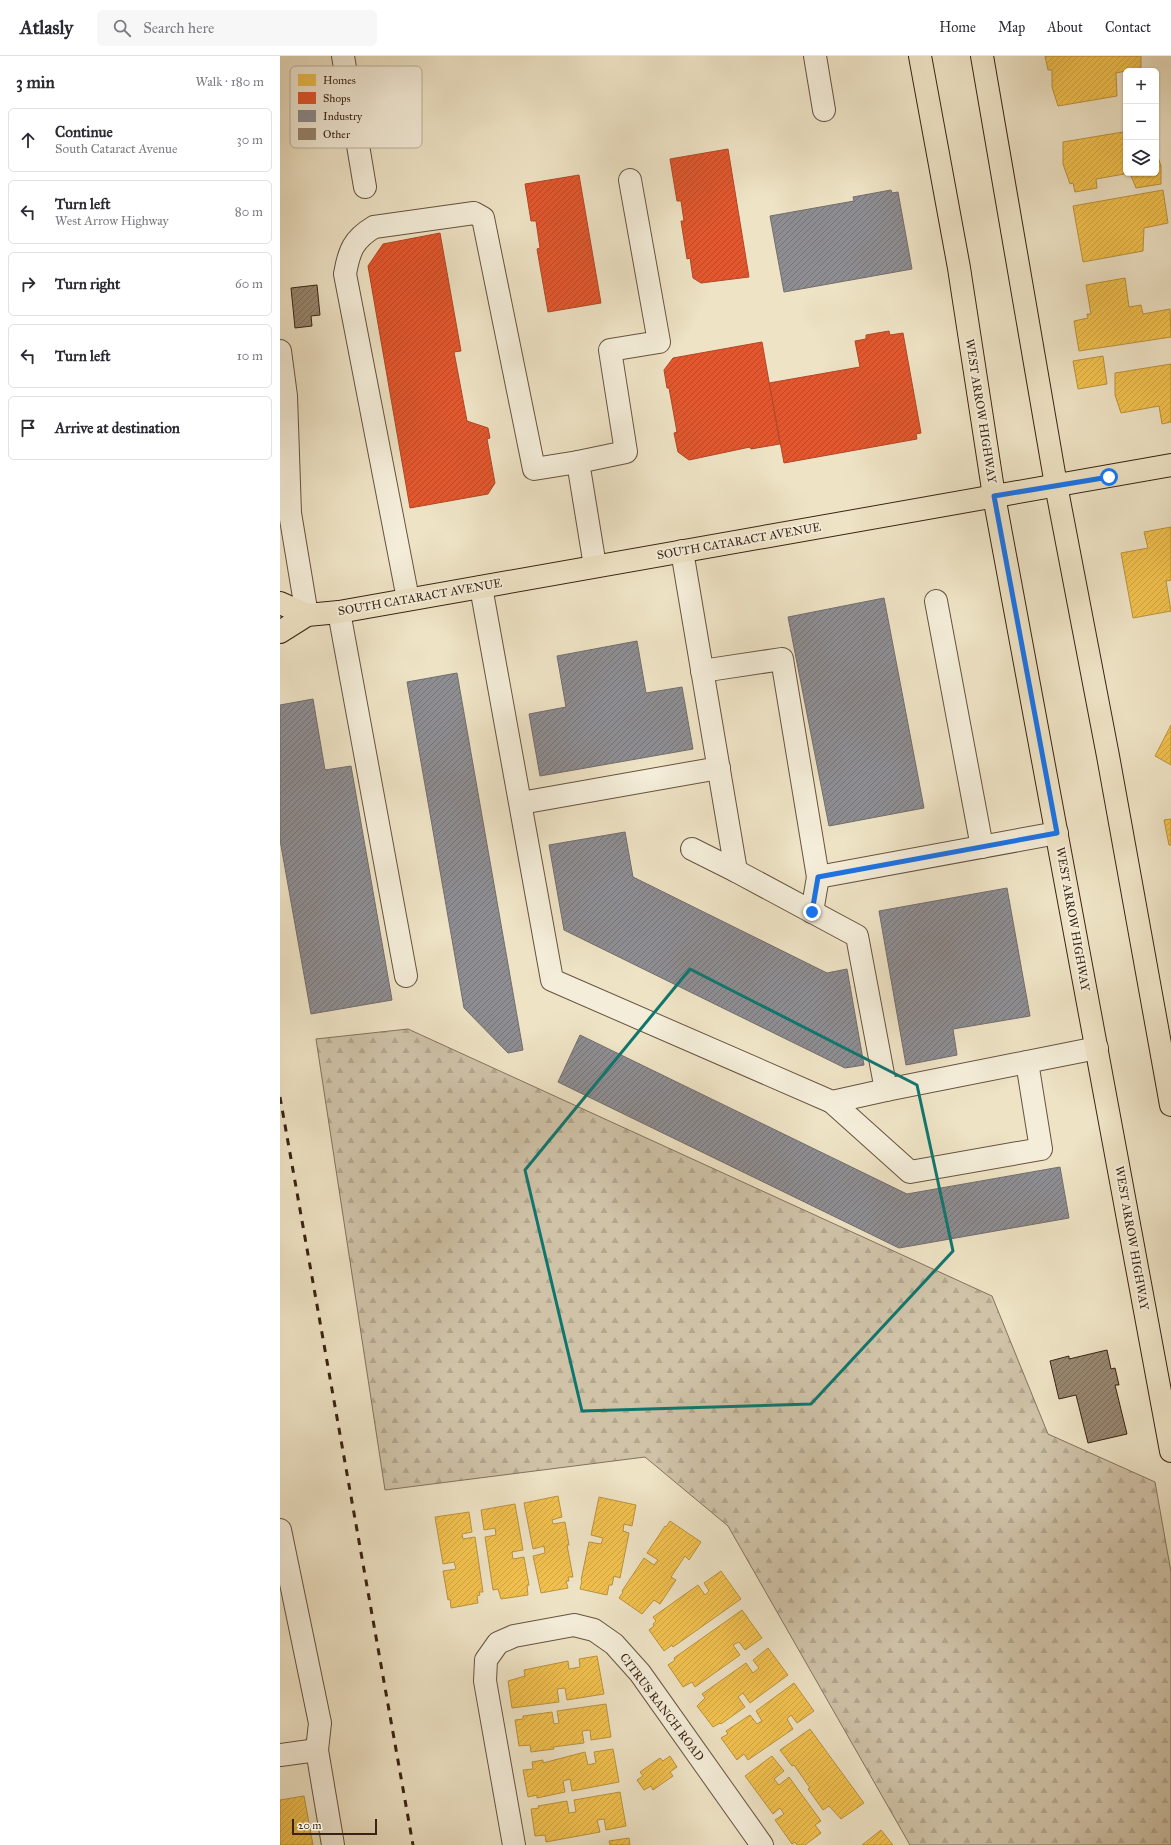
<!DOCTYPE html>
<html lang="en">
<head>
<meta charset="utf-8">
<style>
	:root { --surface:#fff; --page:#f7f7f7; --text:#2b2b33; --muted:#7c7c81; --line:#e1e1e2 }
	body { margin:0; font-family:"IM FELL Great Primer",serif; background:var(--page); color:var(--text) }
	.controls { position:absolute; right:12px; top:12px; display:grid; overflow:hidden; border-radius:6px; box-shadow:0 1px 3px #0004 }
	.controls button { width:36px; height:36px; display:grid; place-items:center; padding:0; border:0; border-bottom:1px solid var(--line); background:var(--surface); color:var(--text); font:20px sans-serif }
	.scale { position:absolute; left:12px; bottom:10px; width:85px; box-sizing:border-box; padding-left:4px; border:2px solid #3a2314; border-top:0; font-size:11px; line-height:14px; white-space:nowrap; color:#3a2314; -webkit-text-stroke:3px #f4edd9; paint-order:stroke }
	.stop { position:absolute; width:12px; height:12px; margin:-9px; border:3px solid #1a73e8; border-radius:50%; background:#fff }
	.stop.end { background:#1a73e8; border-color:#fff; box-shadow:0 1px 4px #0008 }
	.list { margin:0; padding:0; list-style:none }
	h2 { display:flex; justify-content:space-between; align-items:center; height:52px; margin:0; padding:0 16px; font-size:17px }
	h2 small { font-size:13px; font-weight:400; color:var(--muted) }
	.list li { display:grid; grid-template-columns:26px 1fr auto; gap:12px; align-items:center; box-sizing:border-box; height:64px; margin:0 8px 8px; padding:0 8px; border:1px solid var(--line); border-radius:6px }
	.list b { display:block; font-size:15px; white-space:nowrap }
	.list p { margin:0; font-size:13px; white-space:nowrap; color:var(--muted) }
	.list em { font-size:13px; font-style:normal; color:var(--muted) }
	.icon { flex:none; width:22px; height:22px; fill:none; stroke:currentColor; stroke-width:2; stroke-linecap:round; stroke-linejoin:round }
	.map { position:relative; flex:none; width:891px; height:1789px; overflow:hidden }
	header { display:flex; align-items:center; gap:24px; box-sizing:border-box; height:56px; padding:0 20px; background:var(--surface); border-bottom:1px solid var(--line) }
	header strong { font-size:19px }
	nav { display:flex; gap:22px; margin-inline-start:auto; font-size:14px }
	.search { width:280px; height:36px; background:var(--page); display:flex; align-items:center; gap:10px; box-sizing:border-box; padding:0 14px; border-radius:6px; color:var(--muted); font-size:15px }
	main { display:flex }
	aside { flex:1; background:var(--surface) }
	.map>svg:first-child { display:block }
</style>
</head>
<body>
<header>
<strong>Atlasly</strong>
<div class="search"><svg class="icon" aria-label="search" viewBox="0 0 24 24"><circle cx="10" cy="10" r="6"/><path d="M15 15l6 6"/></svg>Search here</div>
<nav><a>Home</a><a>Map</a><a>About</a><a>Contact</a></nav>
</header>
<main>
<aside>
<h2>3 min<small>Walk · 180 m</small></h2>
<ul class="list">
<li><svg class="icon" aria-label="ahead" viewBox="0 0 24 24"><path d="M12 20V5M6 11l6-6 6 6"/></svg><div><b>Continue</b><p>South Cataract Avenue</p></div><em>30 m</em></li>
<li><svg class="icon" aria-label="left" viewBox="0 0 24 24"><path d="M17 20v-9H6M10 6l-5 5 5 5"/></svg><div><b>Turn left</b><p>West Arrow Highway</p></div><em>80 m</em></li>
<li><svg class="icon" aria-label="right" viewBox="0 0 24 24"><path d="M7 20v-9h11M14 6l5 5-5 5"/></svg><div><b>Turn right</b></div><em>60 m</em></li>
<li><svg class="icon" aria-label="left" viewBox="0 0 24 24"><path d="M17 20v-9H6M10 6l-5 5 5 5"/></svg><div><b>Turn left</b></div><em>10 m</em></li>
<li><svg class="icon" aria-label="arrive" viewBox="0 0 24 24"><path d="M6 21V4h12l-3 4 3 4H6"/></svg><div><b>Arrive at destination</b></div></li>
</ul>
</aside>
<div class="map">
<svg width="891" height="1789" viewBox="0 0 891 1789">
	<defs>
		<pattern id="forest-firs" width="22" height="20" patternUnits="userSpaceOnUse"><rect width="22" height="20" fill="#cfc2a7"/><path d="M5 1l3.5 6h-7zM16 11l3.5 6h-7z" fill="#b2a68f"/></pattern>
		<pattern id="homes-hatch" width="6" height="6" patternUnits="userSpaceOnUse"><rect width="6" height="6" fill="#f2c14e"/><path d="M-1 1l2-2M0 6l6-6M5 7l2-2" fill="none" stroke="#d0a643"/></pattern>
		<pattern id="shops-hatch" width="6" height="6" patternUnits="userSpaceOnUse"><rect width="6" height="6" fill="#e4572e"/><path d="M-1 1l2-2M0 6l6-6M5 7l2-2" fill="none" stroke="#ba4826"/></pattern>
		<pattern id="industry-hatch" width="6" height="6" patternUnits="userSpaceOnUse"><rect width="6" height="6" fill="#8d8d92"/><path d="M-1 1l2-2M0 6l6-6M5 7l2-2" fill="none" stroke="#747376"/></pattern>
		<pattern id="building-hatch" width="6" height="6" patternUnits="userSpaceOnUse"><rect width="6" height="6" fill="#988770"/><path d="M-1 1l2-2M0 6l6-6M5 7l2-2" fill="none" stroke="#7d6e5b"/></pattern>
	</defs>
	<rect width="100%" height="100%" fill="#eee3c5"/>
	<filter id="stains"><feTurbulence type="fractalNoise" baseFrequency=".005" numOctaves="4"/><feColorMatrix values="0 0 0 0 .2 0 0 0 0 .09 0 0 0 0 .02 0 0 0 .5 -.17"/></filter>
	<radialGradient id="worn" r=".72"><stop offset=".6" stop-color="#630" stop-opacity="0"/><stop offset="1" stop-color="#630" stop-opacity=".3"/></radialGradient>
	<!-- forest -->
	<path fill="url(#forest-firs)" stroke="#84725e" d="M128,973L712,1240L768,1378L875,1426L891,1516V1789H630L448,1470L365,1401L105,1434L36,983Z"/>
	<!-- homes -->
	<g fill="url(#homes-hatch)" stroke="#bb923d">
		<path d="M765,0H861V12L836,17L837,40L778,50L772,31V14H768Z"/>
		<path d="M843,76L846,86V117H876V95L881,110V128L856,132L850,117L816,123L817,132L795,136L793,127L790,128L783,108V86Z"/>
		<path d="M883,134L888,167L864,172L863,195L803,206L793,150Z"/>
		<path d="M845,222L849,251L861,249L863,258L890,253L891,281L799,295L794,265L808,262L807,258H811L806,229Z"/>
		<path d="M823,300L827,328L798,333L793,305Z"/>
		<path d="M891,308V366L882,368L879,350L841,357L835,339V317Z"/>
		<path d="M891,471V524L886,525L891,555L853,562L841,497L868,492L864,476Z"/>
		<path d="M891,669V709L875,700Z"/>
		<path d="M891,763V789H889L884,764Z"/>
		<path d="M278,1440L282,1461L272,1464L273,1468L285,1466L289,1489H287L293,1521H288L289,1525H286L288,1532L261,1537L253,1500L265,1497L264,1490L253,1493L244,1447Z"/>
		<path d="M319,1441L356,1449L352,1470L344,1468L343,1475L349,1477L340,1522L334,1520L332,1529H329L327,1539L300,1533L302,1525L301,1524L309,1486L321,1488L323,1482L311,1479Z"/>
		<path d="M235,1448L243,1494L232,1496L233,1503L244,1501L249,1529L247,1530L248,1539L221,1543L218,1533L213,1534L205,1481L216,1479L215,1472L204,1474L201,1454Z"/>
		<path d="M189,1456L192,1476L182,1478L183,1483L195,1481L203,1536H199L200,1539L197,1540L198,1547L171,1552L170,1543L168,1544L163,1515L176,1513L174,1506L163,1508L155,1461Z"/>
		<path d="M390,1465L421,1486L409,1504L405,1500L391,1521L396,1524L380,1548L374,1544L362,1558L339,1542L343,1536L342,1535L364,1502L374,1509L378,1504L367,1497L385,1470L386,1471Z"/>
		<path d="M441,1515L461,1543L393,1591L392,1589L384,1595L369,1574L374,1570L373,1568L376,1565L373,1561L418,1529L425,1539L429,1535L424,1527Z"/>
		<path d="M462,1554L482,1582L465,1594L459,1586L453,1589L460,1599L415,1631L412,1626L403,1631L388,1609L395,1604L394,1602Z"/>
		<path d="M488,1592L508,1619L470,1647L463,1637L458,1641L465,1651L441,1668L440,1667L433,1671L417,1650L425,1642L422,1638L466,1607L473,1617L479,1612L473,1604Z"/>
		<path d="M317,1600L324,1638L287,1644L285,1632L277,1633L279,1646L232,1652L228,1625L245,1620L244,1614L288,1605L289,1613L300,1611L299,1603Z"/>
		<path d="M514,1627L534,1655L517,1667L511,1659L507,1663L513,1673L468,1704L464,1698L457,1704L441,1682L448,1678L446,1675L470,1659L477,1668L482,1665L476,1655Z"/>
		<path d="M326,1648L331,1681L311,1684L310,1674L302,1675L304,1687L273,1691L274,1693L251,1696L250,1689L239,1690L235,1664L243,1663V1660L272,1656L274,1668L279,1667L277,1655Z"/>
		<path d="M530,1673L584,1747L561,1763L549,1750L543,1754L528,1733L530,1732L514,1709L512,1710L500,1694Z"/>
		<path d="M333,1693L339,1726L292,1735L290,1723L283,1725L285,1736L257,1742V1739L248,1741L243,1714L253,1713L252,1706L263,1704V1707L305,1696L308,1709L316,1707L314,1696Z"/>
		<path d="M390,1700L397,1711L390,1716L393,1720L373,1734L371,1730L364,1734L357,1724L363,1720L360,1716L380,1702L383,1705Z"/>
		<path d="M492,1700L504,1715L494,1723L499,1729L509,1721L541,1765L535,1769L541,1777L525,1789H517L515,1786L512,1788L495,1764L504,1758L500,1752L493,1758L465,1720Z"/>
		<path d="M340,1736L346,1770L326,1774L324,1763L317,1764L320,1776L266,1786L265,1779L255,1780L251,1753L259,1752L258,1750L287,1745L289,1757L296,1756L294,1744Z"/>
		<path d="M24,1740L33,1789H0V1744Z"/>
		<path d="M601,1774L613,1789H582Z"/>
		<path d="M349,1782L350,1789H330L329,1785Z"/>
	</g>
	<!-- shops -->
	<g fill="url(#shops-hatch)" stroke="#b14726">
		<path d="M448,93L469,221L421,227L413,222L410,202L407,203L401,165H404L401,145H397L390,103Z"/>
		<path d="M299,119L321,247L268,256L257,193L260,192L256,165H251L245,128Z"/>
		<path d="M160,177L181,295L174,296L187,365L208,372L210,382L207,383L215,427L208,438L130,452L88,210L103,188Z"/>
		<path d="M609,275L610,279L623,277L641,377L636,378L637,383L504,407L489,327L580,311L575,285L586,283V279Z"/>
		<path d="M482,286L500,388L471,393L470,391L409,404L398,396L394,377L397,376L389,332H387L384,314L393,302Z"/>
	</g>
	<!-- industry -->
	<g fill="url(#industry-hatch)" stroke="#746d6c">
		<path d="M611,134L612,137L618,136L632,213L504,236L490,160L574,145L573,141Z"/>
		<path d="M604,542L644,752L549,770L508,561Z"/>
		<path d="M357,585L366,637L402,631L413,693L260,720L249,658L286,651L277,600Z"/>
		<path d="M177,617L243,994L228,997L184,952L127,626Z"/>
		<path d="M33,643L45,714L71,710L112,944L31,958L0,784V649Z"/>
		<path d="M345,776L353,821L547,917L567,913L584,1009L565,1012L284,874L269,789Z"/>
		<path d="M727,832L750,960L673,973L677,999L626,1009L599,855Z"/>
		<path d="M300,979L627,1138L780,1111L789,1162L619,1192L278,1026Z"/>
	</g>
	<!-- building -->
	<g fill="url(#building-hatch)" stroke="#3a2314">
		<path d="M37,229L40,259L31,260L32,270L15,272L11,232Z"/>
		<path d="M827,1294L831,1313L835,1312L839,1329H835L847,1378L808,1387L796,1339L779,1343L770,1305L789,1300V1303Z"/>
	</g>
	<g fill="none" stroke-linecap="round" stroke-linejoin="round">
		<defs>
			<g id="minor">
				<path d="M63,0L85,131"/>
				<path d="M535,0L544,54"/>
				<path d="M0,295L6,340L10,457L27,559"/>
				<path d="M402,495L456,815L577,880L606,1034L817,992"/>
				<path d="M315,510L298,406L346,396L330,294L379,286L350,124"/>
				<path d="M201,531L272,924L552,1046L606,1034"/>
				<path d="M128,543L65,218C69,194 74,183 94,171L194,157L203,162L254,413L298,406"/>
				<path d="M656,545L702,791"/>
				<path d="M59,556L126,920"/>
				<path d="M422,615L502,603L538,821"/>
				<path d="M241,747L439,712"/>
				<path d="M412,793L456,815"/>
				<path d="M532,856L538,821L777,777"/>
				<path d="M552,1046L630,1116L761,1093L747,1006"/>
				<path d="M0,1474L40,1667L37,1694L53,1789"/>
				<path d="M0,1699L37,1694"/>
				<path d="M234,1789L205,1625L206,1604L218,1587L234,1580L294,1569L314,1574L334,1588L360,1617L482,1789"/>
			</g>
			<g id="major">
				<path d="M640,0L679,212L714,440L891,1395"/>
				<path d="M702,0L776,429L828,700L891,1049"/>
				<path d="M0,547L27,559"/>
				<path d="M0,576L27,559L59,556L891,409"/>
			</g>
		</defs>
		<!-- minor casing -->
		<use href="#minor" stroke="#675340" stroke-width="24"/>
		<!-- major casing -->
		<use href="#major" stroke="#3a2314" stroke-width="24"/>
		<!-- minor -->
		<use href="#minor" stroke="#f4edd9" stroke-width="22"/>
		<!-- major -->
		<use href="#major" stroke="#eee3c5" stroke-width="22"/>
		<!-- rail -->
		<path stroke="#3a2314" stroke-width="3" stroke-dasharray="7 7" stroke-linecap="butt" d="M0,1041L133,1789"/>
	</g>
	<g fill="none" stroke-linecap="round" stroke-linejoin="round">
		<!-- route -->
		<path stroke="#1a73e8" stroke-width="5" d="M532,856L538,821L777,777L714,440L829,421"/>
	</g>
	<!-- marked area -->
	<path fill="none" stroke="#0f766e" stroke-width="3" stroke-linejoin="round" d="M410,913L637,1029L673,1195L531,1348L302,1355L245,1114Z"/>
	<g text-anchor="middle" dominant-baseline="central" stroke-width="4" stroke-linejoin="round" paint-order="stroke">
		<!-- street labels -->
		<g font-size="12" fill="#3a2314" stroke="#f4edd9">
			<text transform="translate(701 355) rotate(81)">WEST ARROW HIGHWAY</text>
			<text transform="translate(459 485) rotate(-10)">SOUTH CATARACT AVENUE</text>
			<text transform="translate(140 541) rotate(-10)">SOUTH CATARACT AVENUE</text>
			<text transform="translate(793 863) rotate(80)">WEST ARROW HIGHWAY</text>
			<text transform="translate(852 1182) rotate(80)">WEST ARROW HIGHWAY</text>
			<text transform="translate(382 1651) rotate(53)">CITRUS RANCH ROAD</text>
		</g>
	</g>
	<!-- legend -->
	<rect x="10" y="10" width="132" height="82" rx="6" fill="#f4edd9" stroke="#bcb09e" stroke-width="1"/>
	<rect x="18" y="18" width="18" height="12" fill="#f2c14e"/>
	<rect x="18" y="36" width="18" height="12" fill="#e4572e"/>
	<rect x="18" y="54" width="18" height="12" fill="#8d8d92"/>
	<rect x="18" y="72" width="18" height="12" fill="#988770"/>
	<g font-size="11" fill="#3a2314">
		<text x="43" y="28">Homes</text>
		<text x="43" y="46">Shops</text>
		<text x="43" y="64">Industry</text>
		<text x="43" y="82">Other</text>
	</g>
	<rect width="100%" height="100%" filter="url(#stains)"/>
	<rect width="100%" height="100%" fill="url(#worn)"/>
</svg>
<div class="controls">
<button>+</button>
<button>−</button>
<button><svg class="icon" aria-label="layers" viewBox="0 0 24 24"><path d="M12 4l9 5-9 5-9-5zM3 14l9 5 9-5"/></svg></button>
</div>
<div class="scale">20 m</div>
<div class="stop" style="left:829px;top:421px"></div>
<div class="stop end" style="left:532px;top:856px"></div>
</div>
</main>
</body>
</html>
